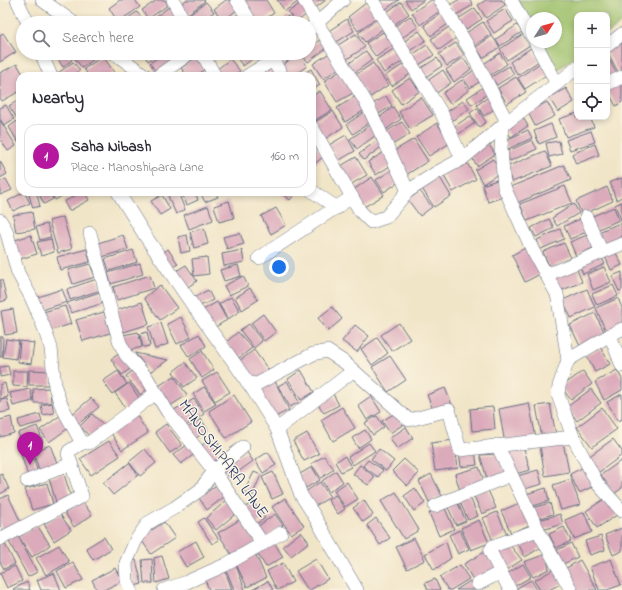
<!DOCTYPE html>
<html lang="en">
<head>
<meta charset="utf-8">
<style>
	:root { --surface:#fff; --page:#f2f2f3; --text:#2b2b33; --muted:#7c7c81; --line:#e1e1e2; --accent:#b5179e }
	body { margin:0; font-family:"Indie Flower",sans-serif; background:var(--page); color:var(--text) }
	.controls { position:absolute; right:12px; top:12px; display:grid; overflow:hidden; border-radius:8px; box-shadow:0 2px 6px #0003 }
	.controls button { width:36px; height:36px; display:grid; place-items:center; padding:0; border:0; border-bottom:1px solid var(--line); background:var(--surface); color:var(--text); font:20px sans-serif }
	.compass { position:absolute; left:526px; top:12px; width:36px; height:36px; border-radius:50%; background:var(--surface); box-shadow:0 2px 6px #0003; rotate:54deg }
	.you { position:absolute; left:279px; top:267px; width:14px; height:14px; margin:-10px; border:3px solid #fff; border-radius:50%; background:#1a73e8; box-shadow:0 0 0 6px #1a73e833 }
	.badge { display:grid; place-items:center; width:26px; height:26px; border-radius:50%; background:var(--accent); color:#fff; font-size:13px; font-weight:700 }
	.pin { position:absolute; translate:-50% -33px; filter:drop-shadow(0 1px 2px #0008) }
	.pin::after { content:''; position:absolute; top:21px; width:14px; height:12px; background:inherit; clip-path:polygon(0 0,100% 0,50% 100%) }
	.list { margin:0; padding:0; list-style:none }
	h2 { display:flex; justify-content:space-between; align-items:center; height:52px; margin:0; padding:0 16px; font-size:17px }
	h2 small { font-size:13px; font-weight:400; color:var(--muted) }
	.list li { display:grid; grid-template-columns:26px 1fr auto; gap:12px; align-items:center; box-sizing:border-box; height:64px; margin:0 8px 8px; padding:0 8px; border:1px solid var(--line); border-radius:12px }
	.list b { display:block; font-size:15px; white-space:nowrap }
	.list p { margin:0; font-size:13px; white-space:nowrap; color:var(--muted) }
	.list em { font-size:13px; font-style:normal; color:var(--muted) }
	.icon { flex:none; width:22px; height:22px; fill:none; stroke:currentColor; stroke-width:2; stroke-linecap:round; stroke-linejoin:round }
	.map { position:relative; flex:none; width:622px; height:590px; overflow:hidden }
	.search { position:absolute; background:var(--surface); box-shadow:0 2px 6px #0003; left:16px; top:16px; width:300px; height:44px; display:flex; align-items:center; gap:10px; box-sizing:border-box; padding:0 14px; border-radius:22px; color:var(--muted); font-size:15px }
	.panel { position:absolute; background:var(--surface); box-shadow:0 2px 6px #0003; left:16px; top:72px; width:300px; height:124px; border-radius:12px }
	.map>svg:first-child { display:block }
</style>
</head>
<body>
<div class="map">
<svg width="622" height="590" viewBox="0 0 622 590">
	<rect width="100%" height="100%" fill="#fcf5e5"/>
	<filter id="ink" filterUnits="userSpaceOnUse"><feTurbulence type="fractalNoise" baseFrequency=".025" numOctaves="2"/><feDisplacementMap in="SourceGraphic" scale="8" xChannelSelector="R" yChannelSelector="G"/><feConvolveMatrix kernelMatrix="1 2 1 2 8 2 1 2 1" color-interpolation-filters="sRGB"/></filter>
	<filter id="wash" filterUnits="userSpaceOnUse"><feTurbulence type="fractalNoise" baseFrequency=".012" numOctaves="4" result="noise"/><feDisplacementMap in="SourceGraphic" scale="16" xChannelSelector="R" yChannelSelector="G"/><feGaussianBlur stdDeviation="0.9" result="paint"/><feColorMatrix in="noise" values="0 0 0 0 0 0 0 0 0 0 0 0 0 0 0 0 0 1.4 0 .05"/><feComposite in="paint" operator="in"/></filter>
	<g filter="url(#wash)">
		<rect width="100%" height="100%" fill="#f1e5c7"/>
		<!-- park -->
		<path fill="#9dc06a" stroke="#5c7864" d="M517,0H622V23L607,34V15H577V56L557,70L541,42H556V18H532V26Z"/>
		<g id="blocks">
			<!-- building -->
			<g fill="#dbaabb">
				<path d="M120,0H135L140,7L118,22L109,8Z"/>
				<path d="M157,0H165L168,5L148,19L142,10Z"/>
				<path d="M186,0H204L205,1L187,15L180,5Z"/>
				<path d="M226,0H229L237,10L223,21L214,9Z"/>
				<path d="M248,0H266L274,13L259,23H256L243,3Z"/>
				<path d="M277,0H298L299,1L285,11Z"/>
				<path d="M309,0H326L315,8Z"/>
				<path d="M378,0H399L383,11Z"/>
				<path d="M405,0H424L411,9Z"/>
				<path d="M431,0H433L440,11L420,25L412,13Z"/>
				<path d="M458,0H470L473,5L456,15L450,5Z"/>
				<path d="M486,0H502L505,5L486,18L478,5Z"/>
				<path d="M206,2L214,12L199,23H195L189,15Z"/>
				<path d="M401,2L409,14L392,26L384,14Z"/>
				<path d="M301,3L308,13L296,23L288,12Z"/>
				<path d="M366,3L377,17L358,31L348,17Z"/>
				<path d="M169,7L179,20L174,23H151L150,21Z"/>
				<path d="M475,8L482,19L465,30L458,19Z"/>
				<path d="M505,9L513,21L494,33L486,21Z"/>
				<path d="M137,12L145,22L120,23Z"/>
				<path d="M441,13L448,24L431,36L424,25Z"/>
				<path d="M237,15L243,22L241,23H226Z"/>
				<path d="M288,16L293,23H279Z"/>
				<path d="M410,16L418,27L400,39L392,28Z"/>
				<path d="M347,19L354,31L335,43L327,32Z"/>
				<path d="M377,19L384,28L365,42L358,33Z"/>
				<path d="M483,22L491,34L474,46L466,33Z"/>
				<path d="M517,25L522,32L500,46L496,39Z"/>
				<path d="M449,27L456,38L439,50L431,39Z"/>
				<path d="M419,31L426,40L408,52L402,43Z"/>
				<path d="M383,32L393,45L376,57L366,43Z"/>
				<path d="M3,33L16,52L0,62V35Z"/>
				<path d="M356,34L365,47L344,61L335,47Z"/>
				<path d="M523,34L530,45L507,60L500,49Z"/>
				<path d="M492,36L500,47L483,58L476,47Z"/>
				<path d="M321,39L328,47L308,62L301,54L309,53V48Z"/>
				<path d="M622,41V73L619,74L607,51Z"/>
				<path d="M456,43L464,55L447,66L439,54Z"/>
				<path d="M427,45L434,55L416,67L409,57Z"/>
				<path d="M395,48L403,61L384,73L376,60Z"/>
				<path d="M531,48L539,61L518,75L510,62Z"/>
				<path d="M366,51L372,60L354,73L348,64Z"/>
				<path d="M331,52L341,67L323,79L313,64Z"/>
				<path d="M60,53H67L72,60L63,67L56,56Z"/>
				<path d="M71,53H89L94,59L82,68Z"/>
				<path d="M143,53H160L148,61Z"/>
				<path d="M164,53H170L176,61L157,74L150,63Z"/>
				<path d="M233,53H258L259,54L243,66Z"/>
				<path d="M299,53L307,66L293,76H286L280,67Z"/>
				<path d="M500,53L507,64L489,76L482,65Z"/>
				<path d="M199,55L208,67L196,76H187L181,68Z"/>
				<path d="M103,56L114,72L108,76H89L84,69Z"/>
				<path d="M607,56L618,76L607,82Z"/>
				<path d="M437,58L442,66L424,78L418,70Z"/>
				<path d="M463,58L471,69L454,82L446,70Z"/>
				<path d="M230,59L240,71L232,76H219L215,71Z"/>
				<path d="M73,62L80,70L72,76H54Z"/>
				<path d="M373,63L388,85L369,98L354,76Z"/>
				<path d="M540,63L548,74L525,89L518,78Z"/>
				<path d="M17,64L24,76H20V91L2,101L0,98V73Z"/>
				<path d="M404,64L410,74L392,86L385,76Z"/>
				<path d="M509,66L514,74L497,85L491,77Z"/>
				<path d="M271,69L276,76H260Z"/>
				<path d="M311,69L320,85L312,90V76H299Z"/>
				<path d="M342,70L355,92L337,102L324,81Z"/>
				<path d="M443,70L451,83L435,94L427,81Z"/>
				<path d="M474,70L481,81L470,88L463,78Z"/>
				<path d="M516,77L526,92L507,104L498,88Z"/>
				<path d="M410,78L420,91L401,104L392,90Z"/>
				<path d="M462,80L469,90L450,104L443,93Z"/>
				<path d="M618,81L622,88V102L616,106L607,90Z"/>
				<path d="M485,86L489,93L472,105L467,98Z"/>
				<path d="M566,88L574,102L558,112L549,98Z"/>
				<path d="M320,91L332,110L312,122V96Z"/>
				<path d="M356,96L365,110L345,122L337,108Z"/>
				<path d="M386,96L392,106L377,115L371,105Z"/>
				<path d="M490,96L497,107L484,116L477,105Z"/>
				<path d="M421,97L433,115L410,129L399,112Z"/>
				<path d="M20,99V123L9,106Z"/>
				<path d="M463,101L469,109L450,122L445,113Z"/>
				<path d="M547,102L555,116L535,126L528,112Z"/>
				<path d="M6,105L14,119L4,125L0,119V108Z"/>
				<path d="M393,107L401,119L384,131L376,120Z"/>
				<path d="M477,108L486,122L479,127L470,113Z"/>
				<path d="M333,111L343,127L325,139L315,122Z"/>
				<path d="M366,111L372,121L353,134L347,124Z"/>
				<path d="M577,113V117H590L594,127L566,137L559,119Z"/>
				<path d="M470,116L475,123L457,135L452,128Z"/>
				<path d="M522,116L528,126L511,137L504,127Z"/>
				<path d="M0,120L16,146L8,151L0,139Z"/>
				<path d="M17,121L20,126V141L18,142L9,127Z"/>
				<path d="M402,122L410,134L392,145L384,133Z"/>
				<path d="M373,123L379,133L357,149L350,139Z"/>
				<path d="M437,123L450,143L429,156L416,137Z"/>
				<path d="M551,124L556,137L539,144L534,131Z"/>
				<path d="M528,130L532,138L508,149L504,141Z"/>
				<path d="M591,131L595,142L570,150L566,140Z"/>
				<path d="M346,135L355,151L338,161L329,145Z"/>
				<path d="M380,138L384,145L364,160L359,154Z"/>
				<path d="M414,139L428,161L406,175L392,152Z"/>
				<path d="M532,140L537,149L510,161L506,152Z"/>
				<path d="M559,141L562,154L549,157L546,143Z"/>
				<path d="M312,142L323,157L312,166Z"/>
				<path d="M488,143L495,154L477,166L470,155Z"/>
				<path d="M595,144L599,155L576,164L572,154Z"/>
				<path d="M545,151L552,166L512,182L506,167Z"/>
				<path d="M384,152L393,164L376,175L368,162Z"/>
				<path d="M356,157L367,175L350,185L339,167Z"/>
				<path d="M493,159L501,172L483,184L475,170Z"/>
				<path d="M0,161L7,174L0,178Z"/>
				<path d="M466,161L476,179L453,192L443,174Z"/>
				<path d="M564,165L571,180L517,203L510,187Z"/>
				<path d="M394,169L402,180L384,192L376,180Z"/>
				<path d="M439,176L451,196L434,207L421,187Z"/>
				<path d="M372,177L384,195L364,207L353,190Z"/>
				<path d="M622,178V197L616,200L610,182Z"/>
				<path d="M6,179L12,190L0,195V182Z"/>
				<path d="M497,180L503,197L488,202L482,185Z"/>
				<path d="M565,186L572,203L527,221L520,204Z"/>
				<path d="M607,187L613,201L582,215L576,201Z"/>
				<path d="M420,191L432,207L420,216L408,200Z"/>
				<path d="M24,192L30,203L13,211L8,201Z"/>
				<path d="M28,192H36L40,206L33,208Z"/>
				<path d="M38,192H49L53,199L44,204Z"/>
				<path d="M50,192H69L55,200Z"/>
				<path d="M81,192H85L89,200L69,211L64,202Z"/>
				<path d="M178,192L185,210L176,214L168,196Z"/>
				<path d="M181,192H195L198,200L187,205Z"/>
				<path d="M200,192H215L218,197L205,202Z"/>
				<path d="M280,192H297L290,200Z"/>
				<path d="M162,195L170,209L160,215L151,201Z"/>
				<path d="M229,201L234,218L219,222L214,206Z"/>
				<path d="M622,202V222L615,205Z"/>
				<path d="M574,204L579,213L557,226L552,218Z"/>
				<path d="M208,206L213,220L189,229L184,215Z"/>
				<path d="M614,207L619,220L594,231L588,218Z"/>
				<path d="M276,208L286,225L271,234L261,216Z"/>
				<path d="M32,212L35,229L16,232L13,215Z"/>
				<path d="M63,217L72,249L58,253L49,221Z"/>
				<path d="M585,217L591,230L570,239L564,226Z"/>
				<path d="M549,219L554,228L536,237L531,228Z"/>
				<path d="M620,223L622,227V237L602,246L596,233Z"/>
				<path d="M47,224L51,237L40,240L36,227Z"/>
				<path d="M204,228L208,244L194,248L190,232Z"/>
				<path d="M560,229L564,239L541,249L537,240Z"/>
				<path d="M240,233L244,244L227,249L223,237Z"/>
				<path d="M592,233L597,246L576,256L570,242Z"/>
				<path d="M31,235L37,254L20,259L15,240Z"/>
				<path d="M123,235L128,249L99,258L95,244Z"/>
				<path d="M187,235L190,251L181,253L178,237Z"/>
				<path d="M51,239L54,252L41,256L37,242Z"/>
				<path d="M564,243L571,258L550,268L543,252Z"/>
				<path d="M529,246L542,273L525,282L512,255Z"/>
				<path d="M87,249L90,262L60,270L57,257Z"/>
				<path d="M168,249L178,264L170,269L160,255Z"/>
				<path d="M614,249L622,265L611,270L604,254Z"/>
				<path d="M133,250L137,262L109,271L105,259Z"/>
				<path d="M242,250L244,262L224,266L222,254Z"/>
				<path d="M600,254L605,264L583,274L579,264Z"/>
				<path d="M207,257L209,274L194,276L192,259Z"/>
				<path d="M140,263L143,274L111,284L108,273Z"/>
				<path d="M90,264L95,277L73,284L68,270Z"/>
				<path d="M186,265L197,281L183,290L173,273Z"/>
				<path d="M238,265L241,276L224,281L220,270Z"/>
				<path d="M576,267L582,282L560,291L554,277Z"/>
				<path d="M604,267L611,282L593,290L587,274Z"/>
				<path d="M622,272V290L619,291L612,276Z"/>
				<path d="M150,275L154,288L117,300L113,287Z"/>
				<path d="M243,276L248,286L229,295L224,286Z"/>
				<path d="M97,279L101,290L70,300L67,289Z"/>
				<path d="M0,280H2L7,300L0,302Z"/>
				<path d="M160,285L177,308L160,320L144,298Z"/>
				<path d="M613,285L618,296L597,305L592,294Z"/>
				<path d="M250,288L258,300L242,310L235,298Z"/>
				<path d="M62,289L67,302L39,311L35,298Z"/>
				<path d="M587,289L595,307L571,318L563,300Z"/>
				<path d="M208,290L213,300L198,307L193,298Z"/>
				<path d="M100,292L104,303L71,313L67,303Z"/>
				<path d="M231,297L240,311L228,319L219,304Z"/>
				<path d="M618,298L622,308V327L607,334L596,308Z"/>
				<path d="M142,302L149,324L121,333L114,311Z"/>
				<path d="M217,302L227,320L212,329L201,311Z"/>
				<path d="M65,306L71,324L49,331L43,312Z"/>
				<path d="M332,307L342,319L328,331L318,318Z"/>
				<path d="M13,309L17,333L5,335L1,311Z"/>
				<path d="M104,312L110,333L83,341L76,320Z"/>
				<path d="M595,313L605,334L580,346L570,325Z"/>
				<path d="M263,314L276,332L264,341L251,323Z"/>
				<path d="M181,317L191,337L177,344L167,324Z"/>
				<path d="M161,323L168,344L155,349L148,327Z"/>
				<path d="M399,323L410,339L392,351L381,335Z"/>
				<path d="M249,324L262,341L254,348L240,330Z"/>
				<path d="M355,325L369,336L357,352L342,341Z"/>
				<path d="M138,332L142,347L127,351L123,335Z"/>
				<path d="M147,332L150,346L143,347L140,334Z"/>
				<path d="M238,332L252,348L239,358L226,342Z"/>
				<path d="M199,334L206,346L189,357L181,345Z"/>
				<path d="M0,337H3L2,357H0Z"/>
				<path d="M377,338L388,353L372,365L361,349Z"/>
				<path d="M6,339L19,341L16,359L3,357Z"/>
				<path d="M20,341L34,343L31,364L18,362Z"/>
				<path d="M601,348L610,364L595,372L586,355Z"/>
				<path d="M254,350L270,372L255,383L239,361Z"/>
				<path d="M202,351L214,370L202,378L190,359Z"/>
				<path d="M135,353L168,360L150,372Z"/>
				<path d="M119,354L130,369L122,375L111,359Z"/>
				<path d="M390,356L406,380L388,392L372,367Z"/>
				<path d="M185,362L197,378L184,387L173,372Z"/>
				<path d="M8,366L10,375L0,377V367Z"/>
				<path d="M135,369L149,388L140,395L126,376Z"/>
				<path d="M29,370L51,371V385H29Z"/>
				<path d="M301,370L314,392L301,400L288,379Z"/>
				<path d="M617,370L622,379V390L604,400L595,382Z"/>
				<path d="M13,371H28L27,387L13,386Z"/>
				<path d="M118,371L127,384L112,394L103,381Z"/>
				<path d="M583,371L592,384L571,400L561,387Z"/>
				<path d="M217,372L230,392L215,401L202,381Z"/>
				<path d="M174,376L187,395L170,406L157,387Z"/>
				<path d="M274,379L289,410L271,419L256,388Z"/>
				<path d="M287,381L299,402L290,407L278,386Z"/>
				<path d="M5,383L8,397L0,399V385Z"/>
				<path d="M129,383L141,401L127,410L115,393Z"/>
				<path d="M204,387L216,404L204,411L193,394Z"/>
				<path d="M50,388L51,403H34L33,389Z"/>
				<path d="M445,388L452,405L434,412L427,395Z"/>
				<path d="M30,389L33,401L13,406L10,393Z"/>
				<path d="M591,389L601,403L577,421L567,407Z"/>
				<path d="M332,392L339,405L324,413L316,401Z"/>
				<path d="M622,394V419L618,421L607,402Z"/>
				<path d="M234,395L251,422L226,438L209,411Z"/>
				<path d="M371,396L381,412L367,420L358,405Z"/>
				<path d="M91,398L99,407L77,425L70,416Z"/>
				<path d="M7,399L10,411L0,413V400Z"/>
				<path d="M194,399L204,414L183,428L172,411Z"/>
				<path d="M52,403L54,413L43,415L41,405Z"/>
				<path d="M529,403L536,438L505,444L499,409Z"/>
				<path d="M550,404L556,435L542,438L536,406Z"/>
				<path d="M342,407L355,428L333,441L321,420Z"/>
				<path d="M493,407L495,429L472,431L470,409Z"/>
				<path d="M602,408L617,429L592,447L577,427Z"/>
				<path d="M397,412L404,424L390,433L382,421Z"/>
				<path d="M135,413L148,433L122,450L109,430Z"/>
				<path d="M40,414L42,422L20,428L18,420Z"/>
				<path d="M92,414L105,426L92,439L80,426Z"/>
				<path d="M61,415L70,427L49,442L40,430Z"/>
				<path d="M377,416L384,427L373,435L365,423Z"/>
				<path d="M11,417L14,433L0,437V420Z"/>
				<path d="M201,419L208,430L193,440L186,429Z"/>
				<path d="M166,424L182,445L170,453L155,432Z"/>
				<path d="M37,426L43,442L24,449L18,433Z"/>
				<path d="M406,427L413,438L397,449L390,438Z"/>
				<path d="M365,430L371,439L358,448L352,438Z"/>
				<path d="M307,433L319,454L304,461L293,441Z"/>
				<path d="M214,437L225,454L213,462L202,445Z"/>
				<path d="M613,439L622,451V455L598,473L587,458Z"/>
				<path d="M454,440L458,468L435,471L431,443Z"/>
				<path d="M109,441L120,456L91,475L80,459Z"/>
				<path d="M563,442L569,472L545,476L540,446Z"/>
				<path d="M190,443L197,452L181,464L173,455Z"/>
				<path d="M369,443L375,451L353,465L348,457Z"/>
				<path d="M50,445L59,468L41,475L33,452Z"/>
				<path d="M523,445L530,470L511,475L504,447Z"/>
				<path d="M145,449L156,463L140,476L129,462Z"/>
				<path d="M379,449L394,461L386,471L371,459Z"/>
				<path d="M475,450L477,465L461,467L459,451Z"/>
				<path d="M31,451L39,476L29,479L21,454Z"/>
				<path d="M246,451L253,461L230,478L222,468Z"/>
				<path d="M268,452L276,465L263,473L255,460Z"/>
				<path d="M497,454L508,476L488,482L480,455Z"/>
				<path d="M324,456L334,469L321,478L311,464Z"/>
				<path d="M345,456L351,467L341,472L335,462Z"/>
				<path d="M404,459L419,473L407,486L392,471Z"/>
				<path d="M368,460L383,470L378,477L363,466Z"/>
				<path d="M622,460V488L614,494L601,475Z"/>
				<path d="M129,463L138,475L113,495L103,483Z"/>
				<path d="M360,465L375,477L368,485L353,474Z"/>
				<path d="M312,467L320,480L306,488L298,475Z"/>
				<path d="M479,467L485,484L460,491L455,474Z"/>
				<path d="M584,467L594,486L579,493L570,474Z"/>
				<path d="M538,470L542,484L521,490L517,476Z"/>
				<path d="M336,471L343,482L329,492L322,481Z"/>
				<path d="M254,472L261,475L252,496L244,492Z"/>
				<path d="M273,472L283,494L272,499L262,477Z"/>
				<path d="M2,474L9,489L0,494V475Z"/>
				<path d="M64,474L71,497L56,502L49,478Z"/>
				<path d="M431,474L442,496L429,502L419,481Z"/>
				<path d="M571,479L580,505L561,510L553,485Z"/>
				<path d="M320,482L330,497L312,508L302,494Z"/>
				<path d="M347,482L358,499L345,507L334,491Z"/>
				<path d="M47,483L53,504L32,510L25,489Z"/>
				<path d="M219,483L228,494L207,510L199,498Z"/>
				<path d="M415,488L425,503L414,511L404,496Z"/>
				<path d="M487,488L496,508L482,514L473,494Z"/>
				<path d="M546,488L549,501L530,507L526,494Z"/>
				<path d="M396,492L419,530L404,539L381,501Z"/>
				<path d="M8,495L22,525L4,533L0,525V499Z"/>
				<path d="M335,495L345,509L338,514L328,500Z"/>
				<path d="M469,495L478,516L468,520L459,500Z"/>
				<path d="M285,498L304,526L291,534L272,507Z"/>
				<path d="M606,498L617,515L597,528L586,511Z"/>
				<path d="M228,499L239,511L216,530L206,518Z"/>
				<path d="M456,499L466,521L456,525L446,503Z"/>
				<path d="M364,500L373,515L363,522L353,508Z"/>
				<path d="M82,501L92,515L74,527L65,513Z"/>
				<path d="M253,502L265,518L255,525L244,508Z"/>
				<path d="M522,502L532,524L511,533L501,511Z"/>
				<path d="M550,503L553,514L535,520L531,508Z"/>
				<path d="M444,506L454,529L439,536L429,513Z"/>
				<path d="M497,512L507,534L493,541L483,518Z"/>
				<path d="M584,512L592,532L574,539L565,520Z"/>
				<path d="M60,514L71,530L54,541L44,524Z"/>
				<path d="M275,514L283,525L265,538L257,527Z"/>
				<path d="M560,514L563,524L542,530L539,520Z"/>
				<path d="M204,518L219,540L212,544L198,522Z"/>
				<path d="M376,518L390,538L380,545L367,525Z"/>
				<path d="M241,519L256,543L233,557L218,533Z"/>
				<path d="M479,520L489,543L471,550L461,528Z"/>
				<path d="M164,522L175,538L151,554L140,538Z"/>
				<path d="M37,525L50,545L32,557L19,537Z"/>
				<path d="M564,527L571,541L556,548L549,534Z"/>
				<path d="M622,528V551L613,555L605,535Z"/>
				<path d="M460,530L469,549L458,554L449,535Z"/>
				<path d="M301,532L309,542L291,556L283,546Z"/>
				<path d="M17,534L37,572L28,577L7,538Z"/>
				<path d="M535,535L540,548L525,557L518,543Z"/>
				<path d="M601,536L605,550L590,555L585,541Z"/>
				<path d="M104,537L111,549L93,560L86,548Z"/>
				<path d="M414,538L425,560L407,569L396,547Z"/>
				<path d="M196,541L204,557L186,567L177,552Z"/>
				<path d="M4,542L15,564L4,569L0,562V543Z"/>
				<path d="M274,542L283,557L266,567L257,553Z"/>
				<path d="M446,542L451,558L434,570L425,554Z"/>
				<path d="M571,543L578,557L563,564L557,550Z"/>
				<path d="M59,545L69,562L46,575L36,558Z"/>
				<path d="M510,545L522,560L506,570L496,550Z"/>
				<path d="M486,551L497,568L474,582L464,564Z"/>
				<path d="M546,554L549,569L533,577L524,562Z"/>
				<path d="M256,555L266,578L247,587L236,564Z"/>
				<path d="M162,556L169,579L156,583L154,558Z"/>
				<path d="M152,559L153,583H144L142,560Z"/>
				<path d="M316,559L328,579L310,590H308L296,571Z"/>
				<path d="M611,559L621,585L607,590H599L590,567Z"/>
				<path d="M136,560L142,584L134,586L128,562Z"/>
				<path d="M580,560L597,590H576L563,570Z"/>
				<path d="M73,562L83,580L66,588L57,571Z"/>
				<path d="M283,563L293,582L277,590L267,571Z"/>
				<path d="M523,564L531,577L513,587L505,575Z"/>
				<path d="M236,565L245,590H234L226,569Z"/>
				<path d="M460,565L469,579L451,590H448L440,577Z"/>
				<path d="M15,566L22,581L7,588L0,573Z"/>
				<path d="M115,568L122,581L104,590H97L92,580Z"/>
				<path d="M554,569L562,583L549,590H540L534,581Z"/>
				<path d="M225,570L232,590H209L204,577Z"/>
				<path d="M54,573L61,590H41L37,580Z"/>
				<path d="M435,579L440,590H428L425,583Z"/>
				<path d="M531,580L537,590H514Z"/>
				<path d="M268,581L273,590H252Z"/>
				<path d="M470,581L475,590H456Z"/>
				<path d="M27,582L30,590H14L13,589Z"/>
			</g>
		</g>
	</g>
	<g filter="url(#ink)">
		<use href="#blocks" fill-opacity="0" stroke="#666f83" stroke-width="1"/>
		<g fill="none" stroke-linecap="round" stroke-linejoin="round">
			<defs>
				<g id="street">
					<path d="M17,0L28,23"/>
					<path d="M42,0L74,23"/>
					<path d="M173,0L185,23"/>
					<path d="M237,0L251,23"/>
					<path d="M304,0L317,23L367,104L408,191"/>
					<path d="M372,0L442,114L462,159"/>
					<path d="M440,0L472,53L507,122"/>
					<path d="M511,0L532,37"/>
					<path d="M309,30L343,0"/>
					<path d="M535,42L557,84"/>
					<path d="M607,46L622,34"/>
					<path d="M41,53L51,76"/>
					<path d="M114,53L146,76"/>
					<path d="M202,53L215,76"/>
					<path d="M269,53L282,76"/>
					<path d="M158,76L190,53"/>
					<path d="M247,76L273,60L281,53"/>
					<path d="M607,84L622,77"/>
					<path d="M503,125L501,148L504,187L533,251L557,294L568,360L559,386L558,395L573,437L597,483L622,511"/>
					<path d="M312,127L360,211L371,222L386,217L408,191L436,173L462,159L507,122L577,68"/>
					<path d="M312,191L337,208"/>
					<path d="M118,192L146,237L194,307L233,361L253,390L277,429L301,495L312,512L357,590"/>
					<path d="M586,217L602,252"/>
					<path d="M0,220L6,230L18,273L31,297L43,325L51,348L55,387L60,402L66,414L82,443"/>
					<path d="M90,233L114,323L120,343L126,355L147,378L167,411L214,471L263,544"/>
					<path d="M259,258L352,197"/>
					<path d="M546,275L622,244"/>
					<path d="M610,335L622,366"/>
					<path d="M568,360L610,335L622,329"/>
					<path d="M247,382L255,384H257L313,354L327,351L344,362L409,420L449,410L460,450L573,437"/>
					<path d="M277,429L353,371"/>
					<path d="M82,443H89L156,393"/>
					<path d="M497,445L541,536L571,590"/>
					<path d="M27,481L71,464"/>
					<path d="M435,506L511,475"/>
					<path d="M0,539L82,496L68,454L69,451L82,443"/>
					<path d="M478,584L501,572"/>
					<path d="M131,590L127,581L126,563L136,540L148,523L174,508L200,490L214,471L243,447"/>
					<path d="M164,590L187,582L225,565L281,533"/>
					<path d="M510,590L490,551L493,546L538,530"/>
				</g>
			</defs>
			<!-- street casing -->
			<use href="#street" stroke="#666f83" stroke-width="14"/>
			<!-- street -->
			<use href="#street" stroke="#fff" stroke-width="13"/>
		</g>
	</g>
	<g text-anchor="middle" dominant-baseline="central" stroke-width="3" stroke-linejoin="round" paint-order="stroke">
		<!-- street labels -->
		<g font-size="16" fill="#1b2f5e" stroke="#fcf5e5">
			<text transform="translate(223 459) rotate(54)">MANOSHIPARA LANE</text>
		</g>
	</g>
</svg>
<div class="controls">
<button>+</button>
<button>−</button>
<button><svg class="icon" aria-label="locate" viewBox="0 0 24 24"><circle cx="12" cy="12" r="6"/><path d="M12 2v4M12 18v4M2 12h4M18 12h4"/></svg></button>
</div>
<svg class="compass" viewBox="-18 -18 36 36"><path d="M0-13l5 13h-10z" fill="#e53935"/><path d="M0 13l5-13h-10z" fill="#7c7c81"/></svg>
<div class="you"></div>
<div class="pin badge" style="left:30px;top:465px">1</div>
<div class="search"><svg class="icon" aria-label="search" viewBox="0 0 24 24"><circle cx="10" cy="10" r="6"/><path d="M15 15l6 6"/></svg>Search here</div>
<section class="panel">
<h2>Nearby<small></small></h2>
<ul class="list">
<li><span class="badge">1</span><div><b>Saha Nibash</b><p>Place · Manoshipara Lane</p></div><em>160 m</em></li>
</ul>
</section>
</div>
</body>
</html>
